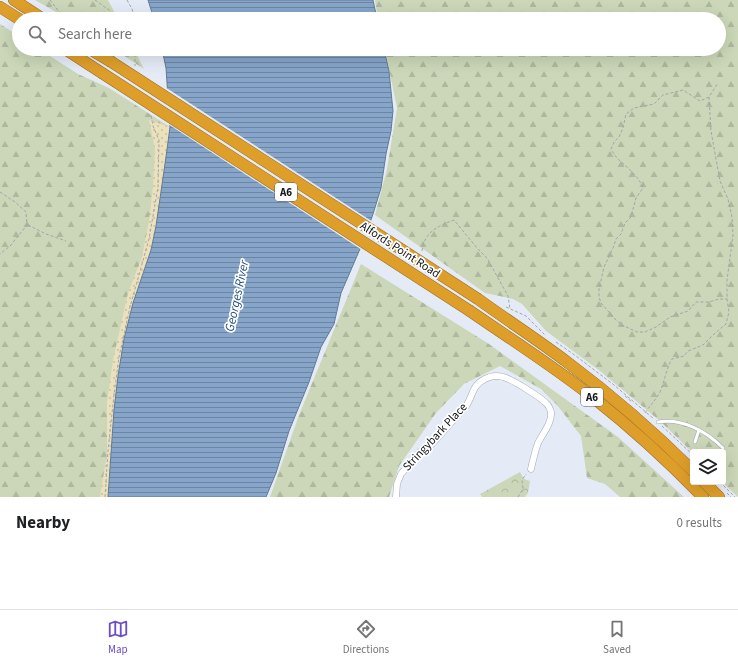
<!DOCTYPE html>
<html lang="en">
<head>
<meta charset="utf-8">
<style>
	:root { --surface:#fff; --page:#f6f6f6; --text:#202124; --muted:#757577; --line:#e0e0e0; --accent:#6d4dc7 }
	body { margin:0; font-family:"Source Sans 3",sans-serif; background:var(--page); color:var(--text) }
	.controls { position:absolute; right:12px; bottom:12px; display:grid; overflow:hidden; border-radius:4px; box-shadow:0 4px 16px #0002 }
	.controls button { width:36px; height:36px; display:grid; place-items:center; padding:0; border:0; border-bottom:1px solid var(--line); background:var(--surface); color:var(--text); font:20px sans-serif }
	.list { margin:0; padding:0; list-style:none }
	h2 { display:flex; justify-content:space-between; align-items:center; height:52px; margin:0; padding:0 16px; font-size:17px }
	h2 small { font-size:13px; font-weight:400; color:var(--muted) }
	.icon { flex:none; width:22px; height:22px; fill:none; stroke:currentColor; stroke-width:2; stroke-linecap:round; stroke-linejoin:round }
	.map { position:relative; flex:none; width:738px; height:497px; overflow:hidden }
	.search { position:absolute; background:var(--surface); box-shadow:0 4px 16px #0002; left:12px; right:12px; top:12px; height:44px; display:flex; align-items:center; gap:10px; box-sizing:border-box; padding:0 14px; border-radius:22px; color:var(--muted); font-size:15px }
	.sheet { height:112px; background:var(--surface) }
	nav { display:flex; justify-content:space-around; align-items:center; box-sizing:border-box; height:56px; border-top:1px solid var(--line); background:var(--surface); font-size:11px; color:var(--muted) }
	nav a { display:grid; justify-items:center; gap:2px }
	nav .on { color:var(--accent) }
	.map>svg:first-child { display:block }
</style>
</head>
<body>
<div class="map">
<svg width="738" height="497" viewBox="0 0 738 497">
	<defs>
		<pattern id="forest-firs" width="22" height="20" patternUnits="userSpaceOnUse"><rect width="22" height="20" fill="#cbd7b8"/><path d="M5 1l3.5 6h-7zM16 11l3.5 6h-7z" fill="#adb89d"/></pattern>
		<pattern id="sand-dots" width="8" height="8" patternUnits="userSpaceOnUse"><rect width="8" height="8" fill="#ebe1bc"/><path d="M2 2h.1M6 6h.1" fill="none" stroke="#c9c0a1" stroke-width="1.8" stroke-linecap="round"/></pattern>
		<pattern id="park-crowns" width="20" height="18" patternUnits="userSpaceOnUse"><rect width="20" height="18" fill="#cbd7b8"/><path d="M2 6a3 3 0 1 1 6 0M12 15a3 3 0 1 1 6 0" fill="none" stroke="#adb89d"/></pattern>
		<pattern id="water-rules" width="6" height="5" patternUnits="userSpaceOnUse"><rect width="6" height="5" fill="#86a5c9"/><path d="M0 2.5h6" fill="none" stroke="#6c85a2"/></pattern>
	</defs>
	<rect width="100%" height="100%" fill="#e5ebf6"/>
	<!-- forest -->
	<g fill="url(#forest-firs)">
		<path d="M35,0H108L118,19H68Z"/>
		<path d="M375,0H738V497L722,482H723V452H693V453L660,421L600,371L546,331L522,304L513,299L485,293L375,215L387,169L397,108L385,49H719V19H378Z"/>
		<path d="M0,24L19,36V49H39L78,74L109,88L170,127L133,303L108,497H0Z"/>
		<path d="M114,49H134L144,69Z"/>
		<path d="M361,264L489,344L618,437L684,497H620L605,484L587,478L581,436L557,405L541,389L500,366L464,384L436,413L399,466L389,497H270L299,415Z"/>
	</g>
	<!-- sand -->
	<path fill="url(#sand-dots)" d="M149,120L170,127L166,157L156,226L151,250L133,303L118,376L114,410L108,497H100L107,454V402L113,360L128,293L142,257L149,221L153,187L155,149Z"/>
	<!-- park -->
	<path fill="url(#park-crowns)" d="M520,472L524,479L530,481L528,493L525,497H482L480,494Z"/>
	<!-- water -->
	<g fill="url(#water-rules)" stroke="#647a94">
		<path d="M148,0H373L377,19H154Z"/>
		<path d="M162,49H384L389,71L393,111L391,131L386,154L381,188L373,214L363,242L341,293L334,324L321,347L309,382L289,431L276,473L266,497H108L114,410L118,376L124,339L133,303L151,250L156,226L166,157L170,127L166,68Z"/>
	</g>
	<!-- pier -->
	<path fill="#e5ebf6" d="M165,87L373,222L362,250L168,124Z"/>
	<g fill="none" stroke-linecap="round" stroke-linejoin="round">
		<defs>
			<g id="lane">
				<path d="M658,422C682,418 706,431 723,448"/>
				<path d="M695,442L699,430"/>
			</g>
			<path id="street" d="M396,497L397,484L401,474L420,452L432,444L466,406C473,396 472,385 485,379C490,376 496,375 503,377C512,379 540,397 547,404C549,406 550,409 551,412C552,423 543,433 538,443C535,451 533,460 531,469"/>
			<g id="highway">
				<path d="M14,0L43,19"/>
				<path d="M0,7L19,19"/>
				<path d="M65,49L102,73"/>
				<path d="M90,49L110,61"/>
				<path d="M478,299C507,320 538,340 567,362C611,395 654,432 693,471"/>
				<path d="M470,311C512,340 555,367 595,399C633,429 669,462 703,497"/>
				<path d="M704,482L719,497"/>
			</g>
		</defs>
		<!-- lane casing -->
		<use href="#lane" stroke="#a2a7b1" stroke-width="4"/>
		<!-- street casing -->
		<use href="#street" stroke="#a2a7b1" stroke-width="7"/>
		<!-- highway casing -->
		<use href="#highway" stroke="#976e24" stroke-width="12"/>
		<!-- path -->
		<g stroke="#a1a5ae" stroke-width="1" stroke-dasharray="3 2" stroke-linecap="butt">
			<path d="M50,0L57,9L61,19"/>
			<path d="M95,0L109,10L115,19"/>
			<path d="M127,0L132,9L135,19"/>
			<path d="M51,14L60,19"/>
			<path d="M135,49V66"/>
			<path d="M147,49H148"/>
			<path d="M709,97L700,101L683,90L663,95L654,104L634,108L626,114L623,128L619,137L614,142L611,149C616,159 622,162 629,169C635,175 640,180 643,188L636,198L631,217L625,223L621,234L616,239L613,248L604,267L599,289V297L601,303L615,319L622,325L637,332H645L656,327L670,317L688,311L696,302H709L719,299H727"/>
			<path d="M0,192L15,202L26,212L27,225L10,246L0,254"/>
			<path d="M28,225L46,234L66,241"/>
			<path d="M422,251C424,232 438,226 454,220L477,248L487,258L508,296L510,309"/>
			<path d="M506,307L526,316L545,335"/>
			<path d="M556,342L576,356L614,385L654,419"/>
			<path d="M625,396L632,402"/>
			<path d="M645,413C650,405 656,400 660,392C665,380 666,369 672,359L684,356L688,351L703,345L714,334L726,324L729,312L727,299V280L733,235L732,217L728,199L720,181L711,131L709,97L718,83"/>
			<path d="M662,426L693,455"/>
			<path d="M720,482L735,497"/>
			<path d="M727,493L731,497"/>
			<path d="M105,497L108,451L114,395L119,357L130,307L149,239L158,187L159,140L153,126L151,115"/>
			<path d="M518,497L523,489L522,480L526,474"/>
		</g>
		<!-- lane -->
		<use href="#lane" stroke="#fff" stroke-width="3"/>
		<!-- street -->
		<use href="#street" stroke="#fff" stroke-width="6"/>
		<!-- highway -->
		<use href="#highway" stroke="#de9e2a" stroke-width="11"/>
		<defs>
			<g id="highway-bridge">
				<path d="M110,61L478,299"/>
				<path d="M102,73L470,311"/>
			</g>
		</defs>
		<!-- highway-bridge casing -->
		<use href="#highway-bridge" stroke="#976e24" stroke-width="12" stroke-linecap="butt"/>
		<!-- highway-bridge -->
		<use href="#highway-bridge" stroke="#de9e2a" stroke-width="11"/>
	</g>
	<g text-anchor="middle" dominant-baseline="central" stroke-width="3.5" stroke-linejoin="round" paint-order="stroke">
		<!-- shield labels -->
		<g fill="#fff" stroke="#5a5b5d" stroke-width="1">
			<rect x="275" y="183" width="22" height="18" rx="3"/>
			<rect x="581" y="388" width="22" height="18" rx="3"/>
		</g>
		<g font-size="11" font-weight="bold" fill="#131518">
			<text x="286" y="192">A6</text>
			<text x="592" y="397">A6</text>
		</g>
		<!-- street labels -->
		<g font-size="12" fill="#131518" stroke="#fff">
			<text transform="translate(400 250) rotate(33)">Alfords Point Road</text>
			<text transform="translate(435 437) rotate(-47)">Stringybark Place</text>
		</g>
		<!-- water labels -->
		<g font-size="13" font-style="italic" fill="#255080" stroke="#fff">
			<text transform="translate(237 296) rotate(-78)">Georges River</text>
		</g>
	</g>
</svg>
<div class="controls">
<button><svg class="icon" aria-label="layers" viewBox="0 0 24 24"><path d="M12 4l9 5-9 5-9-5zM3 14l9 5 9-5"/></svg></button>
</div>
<div class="search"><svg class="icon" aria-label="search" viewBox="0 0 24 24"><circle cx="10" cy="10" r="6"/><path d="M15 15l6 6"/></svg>Search here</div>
</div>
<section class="sheet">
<h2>Nearby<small>0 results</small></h2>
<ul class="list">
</ul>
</section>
<nav>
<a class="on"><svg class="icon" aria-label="map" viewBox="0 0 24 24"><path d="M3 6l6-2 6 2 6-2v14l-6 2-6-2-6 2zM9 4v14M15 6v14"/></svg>Map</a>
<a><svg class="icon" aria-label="directions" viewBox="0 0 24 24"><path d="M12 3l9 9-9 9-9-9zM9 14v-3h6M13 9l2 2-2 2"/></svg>Directions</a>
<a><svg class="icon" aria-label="saved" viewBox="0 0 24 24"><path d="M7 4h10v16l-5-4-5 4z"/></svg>Saved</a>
</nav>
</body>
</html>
